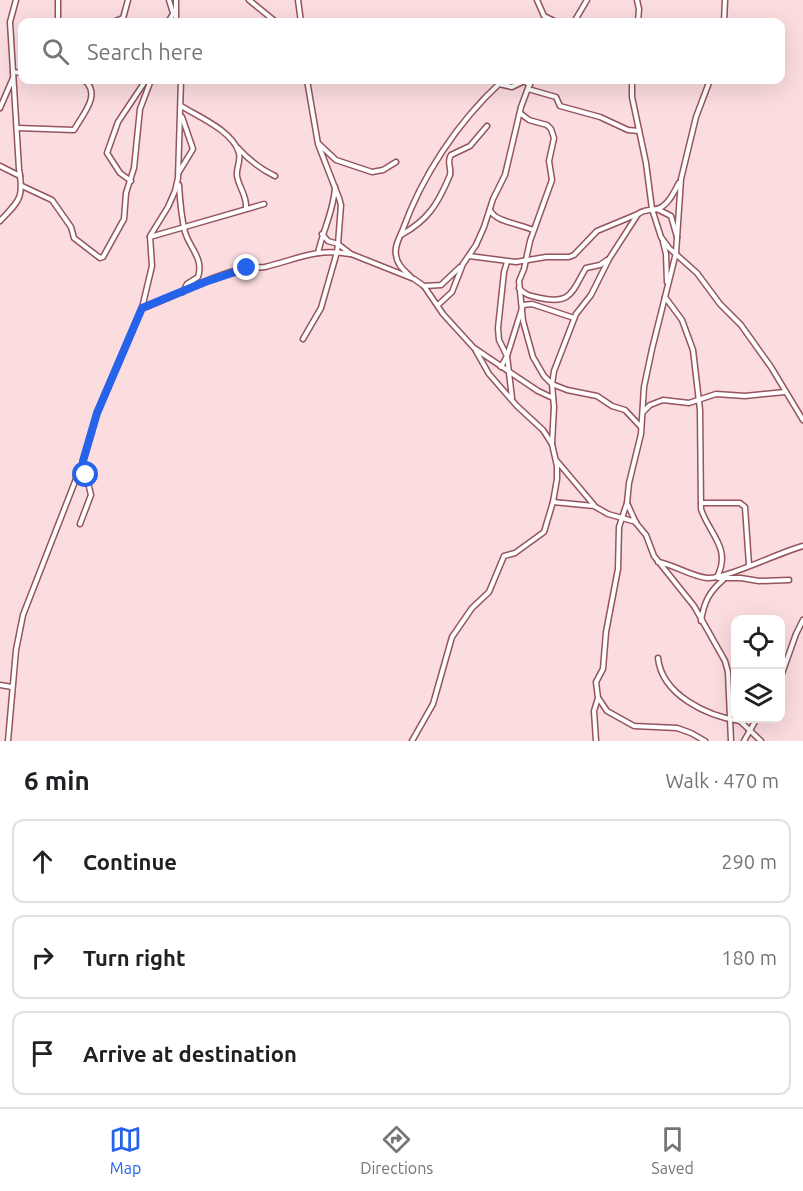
<!DOCTYPE html>
<html lang="en">
<head>
<meta charset="utf-8">
<style>
	:root { --surface:#fff; --page:#f6f6f6; --text:#202124; --muted:#757577; --line:#e0e0e0; --accent:#2563eb }
	body { margin:0; font-family:Ubuntu,sans-serif; background:var(--page); color:var(--text) }
	.controls { position:absolute; right:18px; bottom:18px; display:grid; overflow:hidden; border-radius:12px; box-shadow:0 6px 24px #0002 }
	.controls button { width:54px; height:54px; display:grid; place-items:center; padding:0; border:0; border-bottom:2px solid var(--line); background:var(--surface); color:var(--text); font:30px sans-serif }
	.stop { position:absolute; width:18px; height:18px; margin:-14px; border:4px solid #2563eb; border-radius:50%; background:#fff }
	.stop.end { background:#2563eb; border-color:#fff; box-shadow:0 2px 6px #0008 }
	.list { margin:0; padding:0; list-style:none }
	h2 { display:flex; justify-content:space-between; align-items:center; height:78px; margin:0; padding:0 24px; font-size:26px }
	h2 small { font-size:20px; font-weight:400; color:var(--muted) }
	.list li { display:grid; grid-template-columns:39px 1fr auto; gap:18px; align-items:center; box-sizing:border-box; height:84px; margin:0 12px 12px; padding:0 12px; border:2px solid var(--line); border-radius:12px }
	.list b { display:block; font-size:22px; white-space:nowrap }
	.list em { font-size:20px; font-style:normal; color:var(--muted) }
	.icon { flex:none; width:33px; height:33px; fill:none; stroke:currentColor; stroke-width:2; stroke-linecap:round; stroke-linejoin:round }
	.map { position:relative; flex:none; width:803px; height:741px; overflow:hidden }
	.search { position:absolute; background:var(--surface); box-shadow:0 6px 24px #0002; left:18px; right:18px; top:18px; height:66px; display:flex; align-items:center; gap:15px; box-sizing:border-box; padding:0 21px; border-radius:12px; color:var(--muted); font-size:22px }
	.sheet { height:366px; background:var(--surface) }
	nav { display:flex; justify-content:space-around; align-items:center; box-sizing:border-box; height:84px; border-top:2px solid var(--line); background:var(--surface); font-size:16px; color:var(--muted) }
	nav a { display:grid; justify-items:center; gap:3px }
	nav .on { color:var(--accent) }
	.map>svg:first-child { display:block }
</style>
</head>
<body>
<div class="map">
<svg width="803" height="741" viewBox="0 0 803 741">
	<rect width="100%" height="100%" fill="#fbdcdf"/>
	<g fill="none" stroke-linecap="round" stroke-linejoin="round">
		<defs>
			<g id="street">
				<path d="M58,0V22"/>
				<path d="M169,0L173,13"/>
				<path d="M176,0V22"/>
				<path d="M249,0L276,22"/>
				<path d="M298,0L301,22"/>
				<path d="M537,0L544,16L556,22"/>
				<path d="M637,0L639,9L638,22"/>
				<path d="M113,22L123,18"/>
				<path d="M122,22L128,0"/>
				<path d="M168,22L175,11"/>
				<path d="M574,22L587,0"/>
				<path d="M724,22L725,0"/>
				<path d="M13,72L22,73"/>
				<path d="M307,80L318,144L339,198L341,205L338,244L351,254L414,279L424,286L443,314L474,348L538,391L553,398"/>
				<path d="M632,80V97L646,163L652,209L661,237L669,248L697,273L720,304L741,325L771,367L803,420"/>
				<path d="M710,80L696,117L681,179L676,253L652,349L644,387L641,434L629,483L627,503L636,523L646,535L654,556L694,606L725,661L728,672L731,741"/>
				<path d="M528,89L556,97L560,106L600,117L628,130L639,131"/>
				<path d="M181,106C199,117 233,131 239,153C241,161 236,168 237,176C239,188 247,195 246,208"/>
				<path d="M0,108L13,78"/>
				<path d="M520,113L529,120L547,125L551,129L554,138L549,161L552,180L530,241L524,269L519,281L523,321L533,357L544,376L552,384L567,390L597,396L612,406L625,410L641,427"/>
				<path d="M17,128L74,130C83,114 102,94 84,80"/>
				<path d="M319,144L336,160L372,172L383,170L396,162"/>
				<path d="M238,148C249,160 260,169 275,176"/>
				<path d="M0,166L20,176"/>
				<path d="M179,172L193,149L182,117"/>
				<path d="M131,181L120,173L107,153L118,122L146,80"/>
				<path d="M179,185C180,201 181,216 185,232C190,249 204,258 198,277L187,284L183,292"/>
				<path d="M22,186L52,200L71,227L74,238L100,258L103,257L124,219L126,193L134,168L140,109L151,80"/>
				<path d="M657,209L671,216L677,237"/>
				<path d="M490,210C495,222 521,224 533,230"/>
				<path d="M0,221C20,200 24,198 19,169L10,22L16,0"/>
				<path d="M401,235C428,220 438,204 450,175C452,168 446,162 451,155L470,146L487,126"/>
				<path d="M150,237L264,204"/>
				<path d="M663,242L666,254L667,282"/>
				<path d="M318,253C323,230 334,210 335,187"/>
				<path d="M469,256L516,262L546,257H569L574,255L597,231L638,214"/>
				<path d="M507,262L504,272L498,328L499,340L507,356L512,398"/>
				<path d="M411,277C404,270 397,265 396,255C394,246 400,237 403,229C422,176 458,122 499,84L512,87L524,81L530,85"/>
				<path d="M424,286L441,285L460,267"/>
				<path d="M519,288C524,295 531,296 540,298C572,305 572,291 586,268L600,265L607,260"/>
				<path d="M665,297L682,320L693,350L700,410L701,509C709,534 732,548 717,577"/>
				<path d="M438,305L452,292L463,264L476,245L484,227L493,199L505,175L521,107L531,80"/>
				<path d="M143,308C176,296 212,275 246,268C252,267 259,268 265,267C298,259 315,248 350,254"/>
				<path d="M303,339L321,308L337,252L338,244L328,241L322,234"/>
				<path d="M476,351L489,374L517,406L543,430L552,444"/>
				<path d="M501,367L507,356L523,305L532,304L574,318"/>
				<path d="M643,412L650,405L663,400L689,403L716,394L745,396L785,392"/>
				<path d="M556,460L594,505"/>
				<path d="M553,502L594,506L608,514L636,522"/>
				<path d="M701,503H740L745,507L749,565"/>
				<path d="M80,524L91,495L83,462"/>
				<path d="M658,562C675,565 690,576 707,578C726,579 780,552 803,546"/>
				<path d="M718,578H741L759,581L789,580"/>
				<path d="M701,621C704,602 709,592 723,580"/>
				<path d="M658,658C662,695 707,716 740,721"/>
				<path d="M780,679L796,634L803,620"/>
				<path d="M0,685L12,687"/>
				<path d="M599,699L607,711L634,726L677,728L691,733L705,741"/>
				<path d="M731,709L736,716"/>
				<path d="M740,721L761,741"/>
				<path d="M8,741L16,650L23,615L83,461L97,413L142,308L152,266L150,236L168,207L175,191L178,178L181,80"/>
				<path d="M412,741L433,704L452,637L472,608L489,592L504,556L515,553L544,532L553,502L557,479V466L552,444L554,407L552,384L554,371L576,314L591,295L609,259L638,214C645,209 649,211 657,209C668,206 674,192 679,183"/>
				<path d="M596,741L594,711L598,698L596,682L603,669L606,632L618,569L619,527L627,503"/>
				<path d="M744,741L757,718"/>
			</g>
		</defs>
		<!-- street casing -->
		<use href="#street" stroke="#95545d" stroke-width="7"/>
		<!-- street -->
		<use href="#street" stroke="#fff" stroke-width="4"/>
	</g>
	<g fill="none" stroke-linecap="round" stroke-linejoin="round">
		<!-- route -->
		<path stroke="#2563eb" stroke-width="8" d="M86,475L83,461L97,413L142,308L205,282L247,268"/>
	</g>
</svg>
<div class="controls">
<button><svg class="icon" aria-label="locate" viewBox="0 0 24 24"><circle cx="12" cy="12" r="6"/><path d="M12 2v4M12 18v4M2 12h4M18 12h4"/></svg></button>
<button><svg class="icon" aria-label="layers" viewBox="0 0 24 24"><path d="M12 4l9 5-9 5-9-5zM3 14l9 5 9-5"/></svg></button>
</div>
<div class="stop" style="left:86px;top:475px"></div>
<div class="stop end" style="left:247px;top:268px"></div>
<div class="search"><svg class="icon" aria-label="search" viewBox="0 0 24 24"><circle cx="10" cy="10" r="6"/><path d="M15 15l6 6"/></svg>Search here</div>
</div>
<section class="sheet">
<h2>6 min<small>Walk · 470 m</small></h2>
<ul class="list">
<li><svg class="icon" aria-label="ahead" viewBox="0 0 24 24"><path d="M12 20V5M6 11l6-6 6 6"/></svg><div><b>Continue</b></div><em>290 m</em></li>
<li><svg class="icon" aria-label="right" viewBox="0 0 24 24"><path d="M7 20v-9h11M14 6l5 5-5 5"/></svg><div><b>Turn right</b></div><em>180 m</em></li>
<li><svg class="icon" aria-label="arrive" viewBox="0 0 24 24"><path d="M6 21V4h12l-3 4 3 4H6"/></svg><div><b>Arrive at destination</b></div></li>
</ul>
</section>
<nav>
<a class="on"><svg class="icon" aria-label="map" viewBox="0 0 24 24"><path d="M3 6l6-2 6 2 6-2v14l-6 2-6-2-6 2zM9 4v14M15 6v14"/></svg>Map</a>
<a><svg class="icon" aria-label="directions" viewBox="0 0 24 24"><path d="M12 3l9 9-9 9-9-9zM9 14v-3h6M13 9l2 2-2 2"/></svg>Directions</a>
<a><svg class="icon" aria-label="saved" viewBox="0 0 24 24"><path d="M7 4h10v16l-5-4-5 4z"/></svg>Saved</a>
</nav>
</body>
</html>
